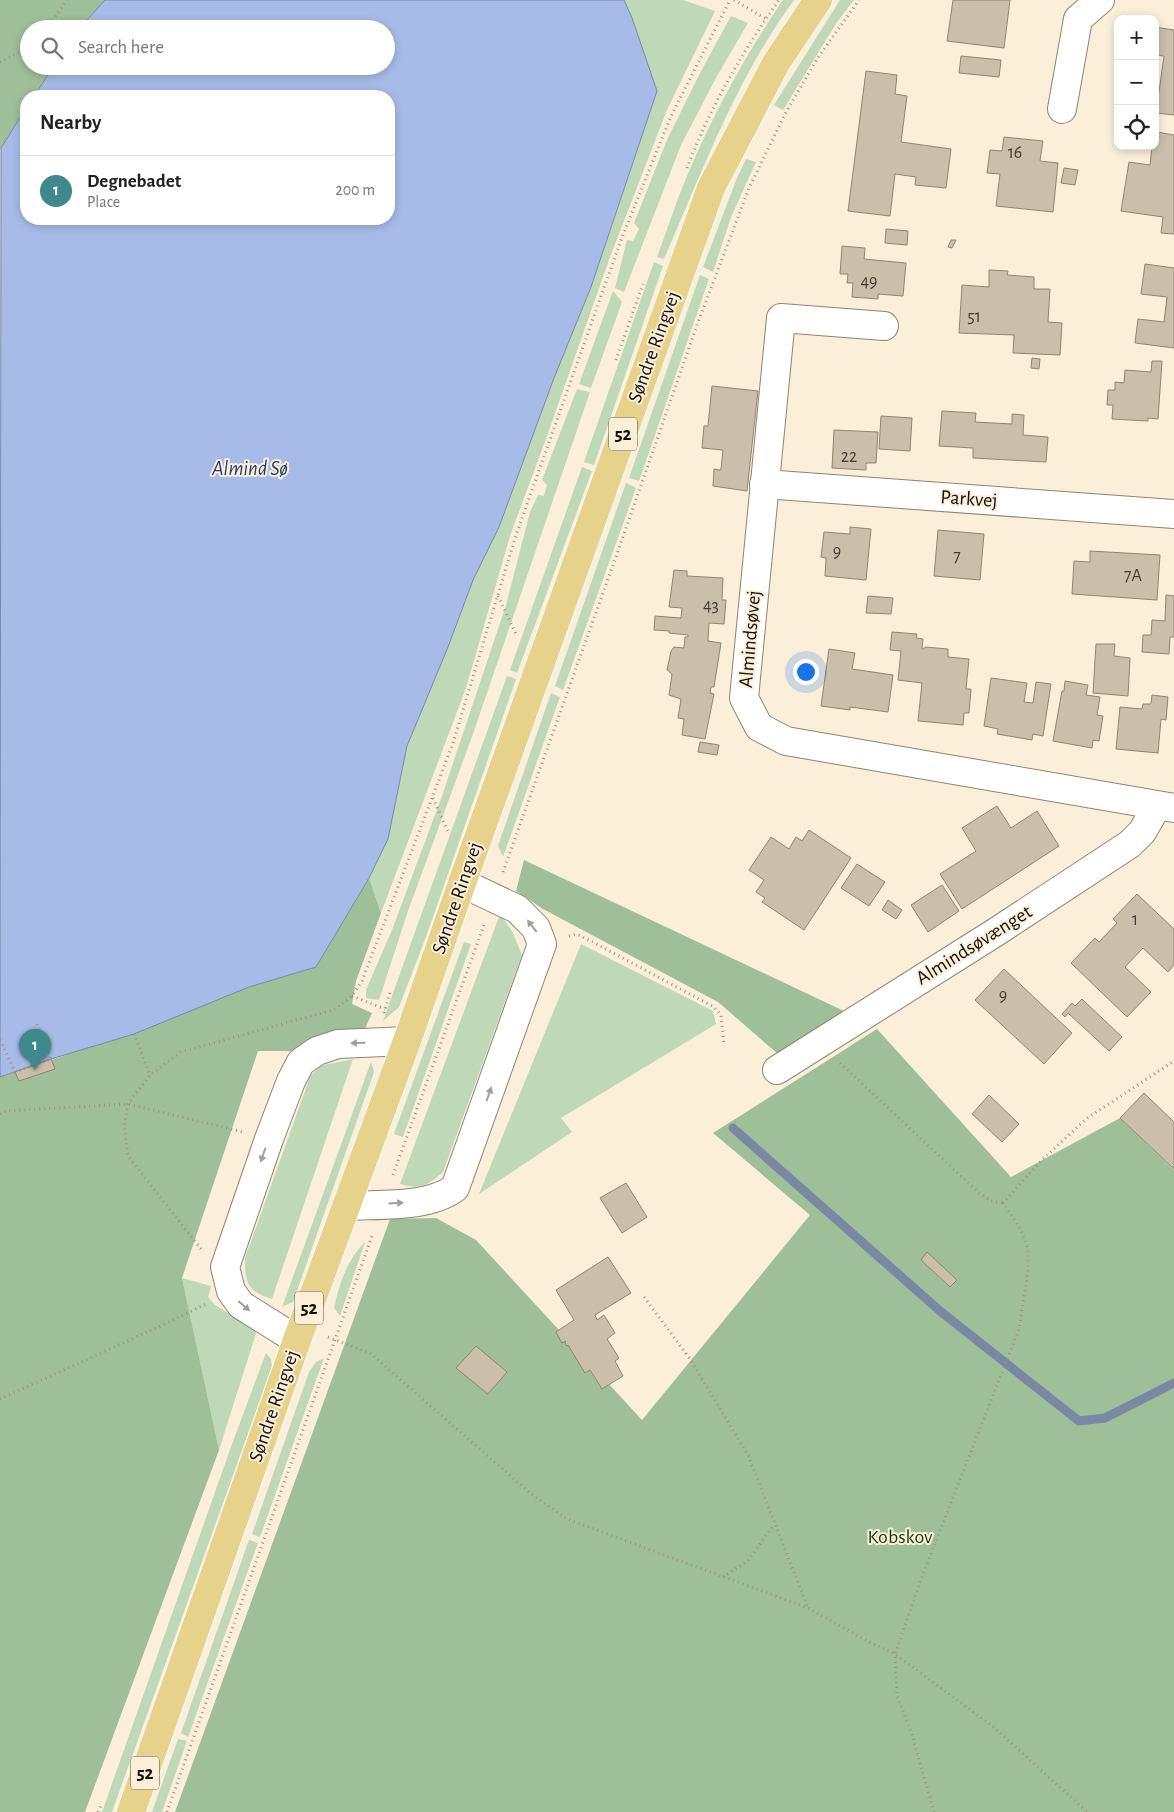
<!DOCTYPE html>
<html lang="en">
<head>
<meta charset="utf-8">
<style>
	:root { --surface:#fff; --page:#f2f2f2; --text:#222; --muted:#767676; --line:#e0e0e0; --accent:#3f888b }
	body { margin:0; font-family:"Alegreya Sans",sans-serif; background:var(--page); color:var(--text) }
	.controls { position:absolute; right:15px; top:15px; display:grid; overflow:hidden; border-radius:10px; box-shadow:0 2px 8px #0003 }
	.controls button { width:45px; height:45px; display:grid; place-items:center; padding:0; border:0; border-bottom:1px solid var(--line); background:var(--surface); color:var(--text); font:25px sans-serif }
	.you { position:absolute; left:805px; top:671px; width:18px; height:18px; margin:-12px; border:4px solid #fff; border-radius:50%; background:#1a73e8; box-shadow:0 0 0 8px #1a73e833 }
	.badge { display:grid; place-items:center; width:32px; height:32px; border-radius:50%; background:var(--accent); color:#fff; font-size:16px; font-weight:700 }
	.pin { position:absolute; translate:-50% -41px; filter:drop-shadow(0 1px 2px #0008) }
	.pin::after { content:''; position:absolute; top:26px; width:18px; height:15px; background:inherit; clip-path:polygon(0 0,100% 0,50% 100%) }
	.list { margin:0; padding:0; list-style:none }
	h2 { display:flex; justify-content:space-between; align-items:center; height:65px; margin:0; padding:0 20px; font-size:21px }
	h2 small { font-size:16px; font-weight:400; color:var(--muted) }
	.list li { display:grid; grid-template-columns:32px 1fr auto; gap:15px; align-items:center; box-sizing:border-box; height:70px; padding:0 20px; border-top:1px solid var(--line) }
	.list b { display:block; font-size:19px; white-space:nowrap }
	.list p { margin:0; font-size:16px; white-space:nowrap; color:var(--muted) }
	.list em { font-size:16px; font-style:normal; color:var(--muted) }
	.icon { flex:none; width:28px; height:28px; fill:none; stroke:currentColor; stroke-width:2; stroke-linecap:round; stroke-linejoin:round }
	.map { position:relative; flex:none; width:1174px; height:1812px; overflow:hidden }
	.search { position:absolute; background:var(--surface); box-shadow:0 2px 8px #0003; left:20px; top:20px; width:375px; height:55px; display:flex; align-items:center; gap:12px; box-sizing:border-box; padding:0 18px; border-radius:28px; color:var(--muted); font-size:19px }
	.panel { position:absolute; background:var(--surface); box-shadow:0 2px 8px #0003; left:20px; top:90px; width:375px; height:135px; border-radius:20px }
	.map>svg:first-child { display:block }
</style>
</head>
<body>
<div class="map">
<svg width="1174" height="1812" viewBox="0 0 1174 1812">
	<rect width="100%" height="100%" fill="#fbefda"/>
	<!-- green -->
	<g fill="#bed8b8">
		<path d="M624,0H683L715,11L667,110L610,257L546,439L510,536L466,688L381,913L369,878L388,839L407,746L448,647L473,580L499,527L554,378L591,287L657,91L632,18Z"/>
		<path d="M783,0H794C736,79 703,170 664,259L657,257C668,228 677,199 689,171C715,111 746,54 783,0Z"/>
		<path d="M840,0H854L837,22L783,110L774,105Z"/>
		<path d="M731,16L748,23L717,76L681,145L624,292L615,288L627,240L633,241L639,229L634,223L667,140L700,73Z"/>
		<path d="M746,159L756,162L731,217L713,272L703,267L737,178Z"/>
		<path d="M654,262L663,266L594,465L584,462Z"/>
		<path d="M700,275L709,279L639,481L629,478Z"/>
		<path d="M613,291L622,302L591,388L579,384Z"/>
		<path d="M577,389L590,392L474,731L408,911L379,1000L366,998V990L392,930L442,796L506,605L530,512L538,495L544,496L547,485L542,480Z"/>
		<path d="M582,467L592,471L517,673L510,670Z"/>
		<path d="M626,483L636,488L563,690L555,686Z"/>
		<path d="M507,676L516,679L427,934L399,1007L383,1021Z"/>
		<path d="M551,693L560,697L503,857L498,846Z"/>
		<path d="M500,914L512,931L522,955L443,1172C427,1186 421,1190 400,1184Z"/>
		<path d="M464,942L471,944L403,1137L394,1134Z"/>
		<path d="M581,944L713,1011L716,1024L561,1118L572,1132L479,1194Z"/>
		<path d="M353,1059L272,1299C247,1291 245,1283 245,1258L310,1077L320,1066Z"/>
		<path d="M371,1062L374,1072L293,1302L282,1307Z"/>
		<path d="M365,1242L340,1316L334,1308C339,1284 347,1260 365,1242Z"/>
		<path d="M182,1278L211,1286L208,1297L215,1305L257,1330L219,1450Z"/>
		<path d="M266,1353L271,1359L272,1367L112,1812H102L232,1444Z"/>
		<path d="M324,1358L260,1537L252,1534L309,1372L316,1362Z"/>
		<path d="M249,1540L258,1543L188,1737L181,1733Z"/>
		<path d="M178,1739L187,1741L162,1812H152Z"/>
	</g>
	<!-- forest -->
	<g fill="#9ebf97">
		<path d="M0,0H105L79,29H29V66H54L34,96H26V108L0,150Z"/>
		<path d="M524,860L846,1012L778,1054L718,1002L543,909L516,891Z"/>
		<path d="M369,878L381,913L356,981L352,1004L372,1013L364,1031L299,1051H258L182,1278L219,1450L85,1812H0V1077L63,1056L249,987L316,967Z"/>
		<path d="M877,1029L1011,1177L1120,1118L1174,1170V1812H175L390,1219L436,1218L476,1240L642,1420L810,1215L713,1133Z"/>
	</g>
	<!-- water -->
	<path fill="#a6bbe7" stroke="#7a88a4" d="M105,0H624L632,18L657,91L591,287L554,378L499,527L473,580L448,647L407,746L388,839L369,878L316,967L249,987L134,1034L51,1059L0,1077L1,148L26,108V219H389V96H34L54,66H386V29H79Z"/>
	<g fill="none" stroke-linecap="round" stroke-linejoin="round">
		<!-- stream -->
		<path stroke="#7a88a4" stroke-width="9" d="M733,1128L940,1311L1079,1421L1105,1418L1174,1383"/>
	</g>
	<!-- building -->
	<g fill="#cbbfab" stroke="#908571">
		<path d="M953,0H1010L1004,48L947,41Z"/>
		<path d="M1155,27L1174,30V115L1156,113L1164,56L1155,55Z"/>
		<path d="M961,56L1001,60L999,77L959,73Z"/>
		<path d="M866,71L897,75L895,94L907,96L901,142L951,149L946,188L915,185L916,177L895,174L890,216L848,211Z"/>
		<path d="M1155,126H1158L1157,132L1174,135V234L1161,233L1163,217L1121,211L1129,162L1150,165L1152,146H1155Z"/>
		<path d="M1004,137L1043,141L1040,161L1058,163L1053,212L996,206L1000,174L987,173L990,150L1002,151Z"/>
		<path d="M1064,168L1078,170L1075,185L1061,183Z"/>
		<path d="M886,229L908,231L907,245L885,243Z"/>
		<path d="M951,240H956L952,248L948,247Z"/>
		<path d="M842,246L865,248L864,259L906,263L903,296L878,294V299L852,297L853,283H847L848,274H840Z"/>
		<path d="M1145,264L1174,268V348L1135,343L1138,319L1164,322L1167,297L1141,294Z"/>
		<path d="M989,270L1008,271L1007,275L1034,277V289H1050L1048,322L1062,323L1060,355L1013,353L1014,335L959,333L962,285L989,287Z"/>
		<path d="M1032,358L1040,359L1039,369L1031,368Z"/>
		<path d="M1152,361H1162L1158,419L1148,418V421L1112,419L1113,405H1107L1108,390H1115V382L1124,383L1125,370L1151,372Z"/>
		<path d="M712,386L758,391L747,491L713,486L714,469L720,470L721,469L723,450L702,448L704,426H708Z"/>
		<path d="M942,411L976,413L975,422L1012,424V414L1024,415L1023,435L1048,437L1046,462L973,458V448L939,446Z"/>
		<path d="M881,416L912,418L910,451L879,449Z"/>
		<path d="M834,430L878,432L876,463H866V470L832,468Z"/>
		<path d="M850,527L871,529L866,580L825,576L826,558L821,557L824,532L850,534Z"/>
		<path d="M938,530L984,534L980,580L934,576Z"/>
		<path d="M1090,551L1160,555L1157,600L1072,594L1074,561L1090,562Z"/>
		<path d="M674,570L687,571V576L723,578L722,600H726L724,624L709,623L708,641L721,643L714,687H711L710,693L714,694L705,739L682,735L684,719L678,718L681,699L669,695L672,674L667,670L671,651L674,647L684,648L685,637H688V635L669,633V631L654,630L655,616L681,618L682,608L669,607Z"/>
		<path d="M1166,595L1174,596V637H1170L1169,654L1142,652L1143,635H1151L1152,620L1165,621Z"/>
		<path d="M868,596L893,598L891,614L866,613Z"/>
		<path d="M892,632L917,634L916,638L923,639L922,649H924L925,647L948,649V657L969,659L966,689H971L969,713H964L963,725L918,721L922,683L898,680L901,651L890,650Z"/>
		<path d="M1096,644H1115L1114,656L1130,658L1128,696L1093,693Z"/>
		<path d="M829,649L855,653L852,669L893,675L888,712L850,707V710L821,706Z"/>
		<path d="M991,678L1027,683L1024,702L1033,703L1036,682L1051,684L1043,736L1033,734L1032,740L997,734L998,729L984,726Z"/>
		<path d="M1065,681L1088,685L1086,695L1100,697L1097,715L1103,716L1099,741L1093,740L1092,748L1053,741L1062,691H1064Z"/>
		<path d="M1152,695L1168,697L1166,720L1161,719L1158,753L1116,749L1120,707L1142,709L1143,704H1151Z"/>
		<path d="M700,742L719,745L717,755L698,752Z"/>
		<path d="M997,806L1011,828L1037,811L1059,846L962,909L940,874L976,851L962,828Z"/>
		<path d="M809,830L851,858L804,930L762,902L765,898L756,892L764,880L749,870L771,837L789,849L796,837L802,841Z"/>
		<path d="M857,864L885,882L869,906L841,888Z"/>
		<path d="M942,885L959,911L928,932L911,905Z"/>
		<path d="M1137,894L1174,929V965L1168,972L1143,948L1125,967L1151,992L1127,1017L1071,963L1095,938L1099,942L1117,923L1113,919Z"/>
		<path d="M888,900L902,910L896,919L882,910Z"/>
		<path d="M1004,969L1072,1033L1044,1064L975,1000Z"/>
		<path d="M1082,999L1122,1037L1109,1051L1068,1013L1065,1017L1062,1014L1072,1003L1075,1006Z"/>
		<path d="M51,1059L55,1069L19,1081L15,1072Z"/>
		<path d="M1144,1093L1174,1122V1169L1120,1118Z"/>
		<path d="M989,1095L1019,1124L1002,1142L972,1114Z"/>
		<path d="M626,1183L647,1217L622,1233L600,1198Z"/>
		<path d="M927,1252L957,1280L950,1287L921,1260Z"/>
		<path d="M608,1257L631,1293L595,1315L597,1320L604,1315L615,1333L607,1339L619,1358L615,1361L623,1376L602,1389L590,1370L585,1373L568,1345L567,1346L565,1343L566,1341L562,1343L556,1332L574,1320L556,1290Z"/>
		<path d="M476,1346L507,1372L488,1394L456,1368Z"/>
	</g>
	<g fill="none" stroke-linecap="round" stroke-linejoin="round">
		<defs>
			<g id="minor">
				<path d="M1062,109L1078,19L1100,0"/>
				<path d="M884,326L781,318L744,698L759,727L786,741L1174,808"/>
				<path d="M764,484L1174,514"/>
				<path d="M777,1070L996,932L1130,844L1142,832L1157,806"/>
				<path d="M348,1206C380,1204 428,1208 455,1188L542,944L536,928L517,909L462,883"/>
				<path d="M297,1340L241,1305L231,1291L225,1267L269,1139L291,1081L301,1062L317,1051L338,1044L407,1041"/>
			</g>
			<path id="major" d="M131,1812L297,1340L407,1041L462,883L711,188L776,63L818,0"/>
		</defs>
		<!-- minor casing -->
		<use href="#minor" stroke="#8f8471" stroke-width="30"/>
		<!-- major casing -->
		<use href="#major" stroke="#fff" stroke-width="30"/>
		<!-- path -->
		<g stroke="#9b9283" stroke-width="3" stroke-dasharray="1 4" stroke-linecap="butt">
			<path d="M734,0L766,19"/>
			<path d="M47,29L67,0"/>
			<path d="M0,62L29,47"/>
			<path d="M687,168C709,109 743,51 779,0"/>
			<path d="M616,360L643,284"/>
			<path d="M498,596L517,636"/>
			<path d="M433,798L448,832"/>
			<path d="M503,872L617,554L697,325L749,188L786,112L817,59L859,0"/>
			<path d="M569,936L576,934L593,942L714,1007L721,1015L724,1044"/>
			<path d="M352,996L385,1009"/>
			<path d="M384,1013L391,990"/>
			<path d="M134,1034L150,1075"/>
			<path d="M0,1040L15,1072L51,1059L36,1022"/>
			<path d="M840,1063L979,1193L991,1201L1003,1203"/>
			<path d="M0,1114L6,1111L128,1104L243,1132"/>
			<path d="M393,1175L484,925"/>
			<path d="M201,1249L128,1156L124,1126L128,1104L150,1075L181,1052L333,1010L352,996L362,981L453,743L516,535L621,240L671,116L730,0"/>
			<path d="M644,1297L690,1359L748,1455L808,1608"/>
			<path d="M328,1337L370,1353L529,1492L567,1519L808,1608L869,1642L895,1654L995,1728L1087,1812"/>
			<path d="M0,1399L167,1323L206,1304"/>
			<path d="M723,1577L748,1561L774,1524"/>
			<path d="M98,1812L101,1805"/>
			<path d="M167,1812L373,1233"/>
			<path d="M934,1812L911,1731L897,1696L895,1654L923,1574L1019,1329L1028,1273V1248L1019,1226L1003,1203L1043,1159L1086,1119L1174,1061"/>
		</g>
		<!-- minor -->
		<use href="#minor" stroke="#fff" stroke-width="28"/>
		<!-- major -->
		<use href="#major" stroke="#e6d28b" stroke-width="28"/>
	</g>
	<!-- one-way arrows -->
	<defs><path id="oneway-solid" d="M-6-.8H1V-3.2L6.5 0L1 3.2V.8H-6Z" transform="scale(1.25)"/></defs>
	<g fill="#a19f9d">
		<use href="#oneway-solid" transform="translate(532 926) rotate(-128)"/>
		<use href="#oneway-solid" transform="translate(358 1043) rotate(178)"/>
		<use href="#oneway-solid" transform="translate(489 1094) rotate(-70)"/>
		<use href="#oneway-solid" transform="translate(263 1155) rotate(109)"/>
		<use href="#oneway-solid" transform="translate(396 1203) rotate(-3)"/>
		<use href="#oneway-solid" transform="translate(244 1306) rotate(41)"/>
	</g>
	<g text-anchor="middle" dominant-baseline="central" stroke-width="4" stroke-linejoin="round" paint-order="stroke">
		<!-- number labels -->
		<g font-size="18" fill="#423c32">
			<text x="1015" y="153">16</text>
			<text x="869" y="282">49</text>
			<text x="974" y="317">51</text>
			<text x="849" y="457">22</text>
			<text x="837" y="552">9</text>
			<text x="957" y="557">7</text>
			<text x="1133" y="576">7A</text>
			<text x="711" y="606">43</text>
			<text x="1135" y="920">1</text>
			<text x="1003" y="996">9</text>
		</g>
		<!-- shield labels -->
		<g fill="#fbefda" stroke="#595348" stroke-width="1">
			<rect x="609" y="417.5" width="28" height="33" rx="4"/>
			<rect x="295" y="1291.5" width="28" height="33" rx="4"/>
			<rect x="131" y="1756.5" width="28" height="33" rx="4"/>
		</g>
		<g font-size="19" font-weight="bold" fill="#141009">
			<text x="623" y="434">52</text>
			<text x="309" y="1308">52</text>
			<text x="145" y="1773">52</text>
		</g>
		<!-- street labels -->
		<g font-size="20" fill="#141009" stroke="#fbefda">
			<text transform="translate(654 347) rotate(-70)">Søndre Ringvej</text>
			<text transform="translate(969 499) rotate(4)">Parkvej</text>
			<text transform="translate(750 639) rotate(-85)">Almindsøvej</text>
			<text transform="translate(457 898) rotate(-71)">Søndre Ringvej</text>
			<text transform="translate(974 945) rotate(-32)">Almindsøvænget</text>
			<text transform="translate(274 1406) rotate(-71)">Søndre Ringvej</text>
		</g>
		<!-- park labels -->
		<g font-size="20" fill="#103c03" stroke="#fbefda">
			<text x="900" y="1537">Kobskov</text>
		</g>
		<!-- water labels -->
		<g font-size="21" font-style="italic" fill="#253d72" stroke="#fbefda">
			<text x="250" y="468">Almind Sø</text>
		</g>
	</g>
</svg>
<div class="controls">
<button>+</button>
<button>−</button>
<button><svg class="icon" aria-label="locate" viewBox="0 0 24 24"><circle cx="12" cy="12" r="6"/><path d="M12 2v4M12 18v4M2 12h4M18 12h4"/></svg></button>
</div>
<div class="you"></div>
<div class="pin badge" style="left:35px;top:1070px">1</div>
<div class="search"><svg class="icon" aria-label="search" viewBox="0 0 24 24"><circle cx="10" cy="10" r="6"/><path d="M15 15l6 6"/></svg>Search here</div>
<section class="panel">
<h2>Nearby<small></small></h2>
<ul class="list">
<li><span class="badge">1</span><div><b>Degnebadet</b><p>Place</p></div><em>200 m</em></li>
</ul>
</section>
</div>
</body>
</html>
